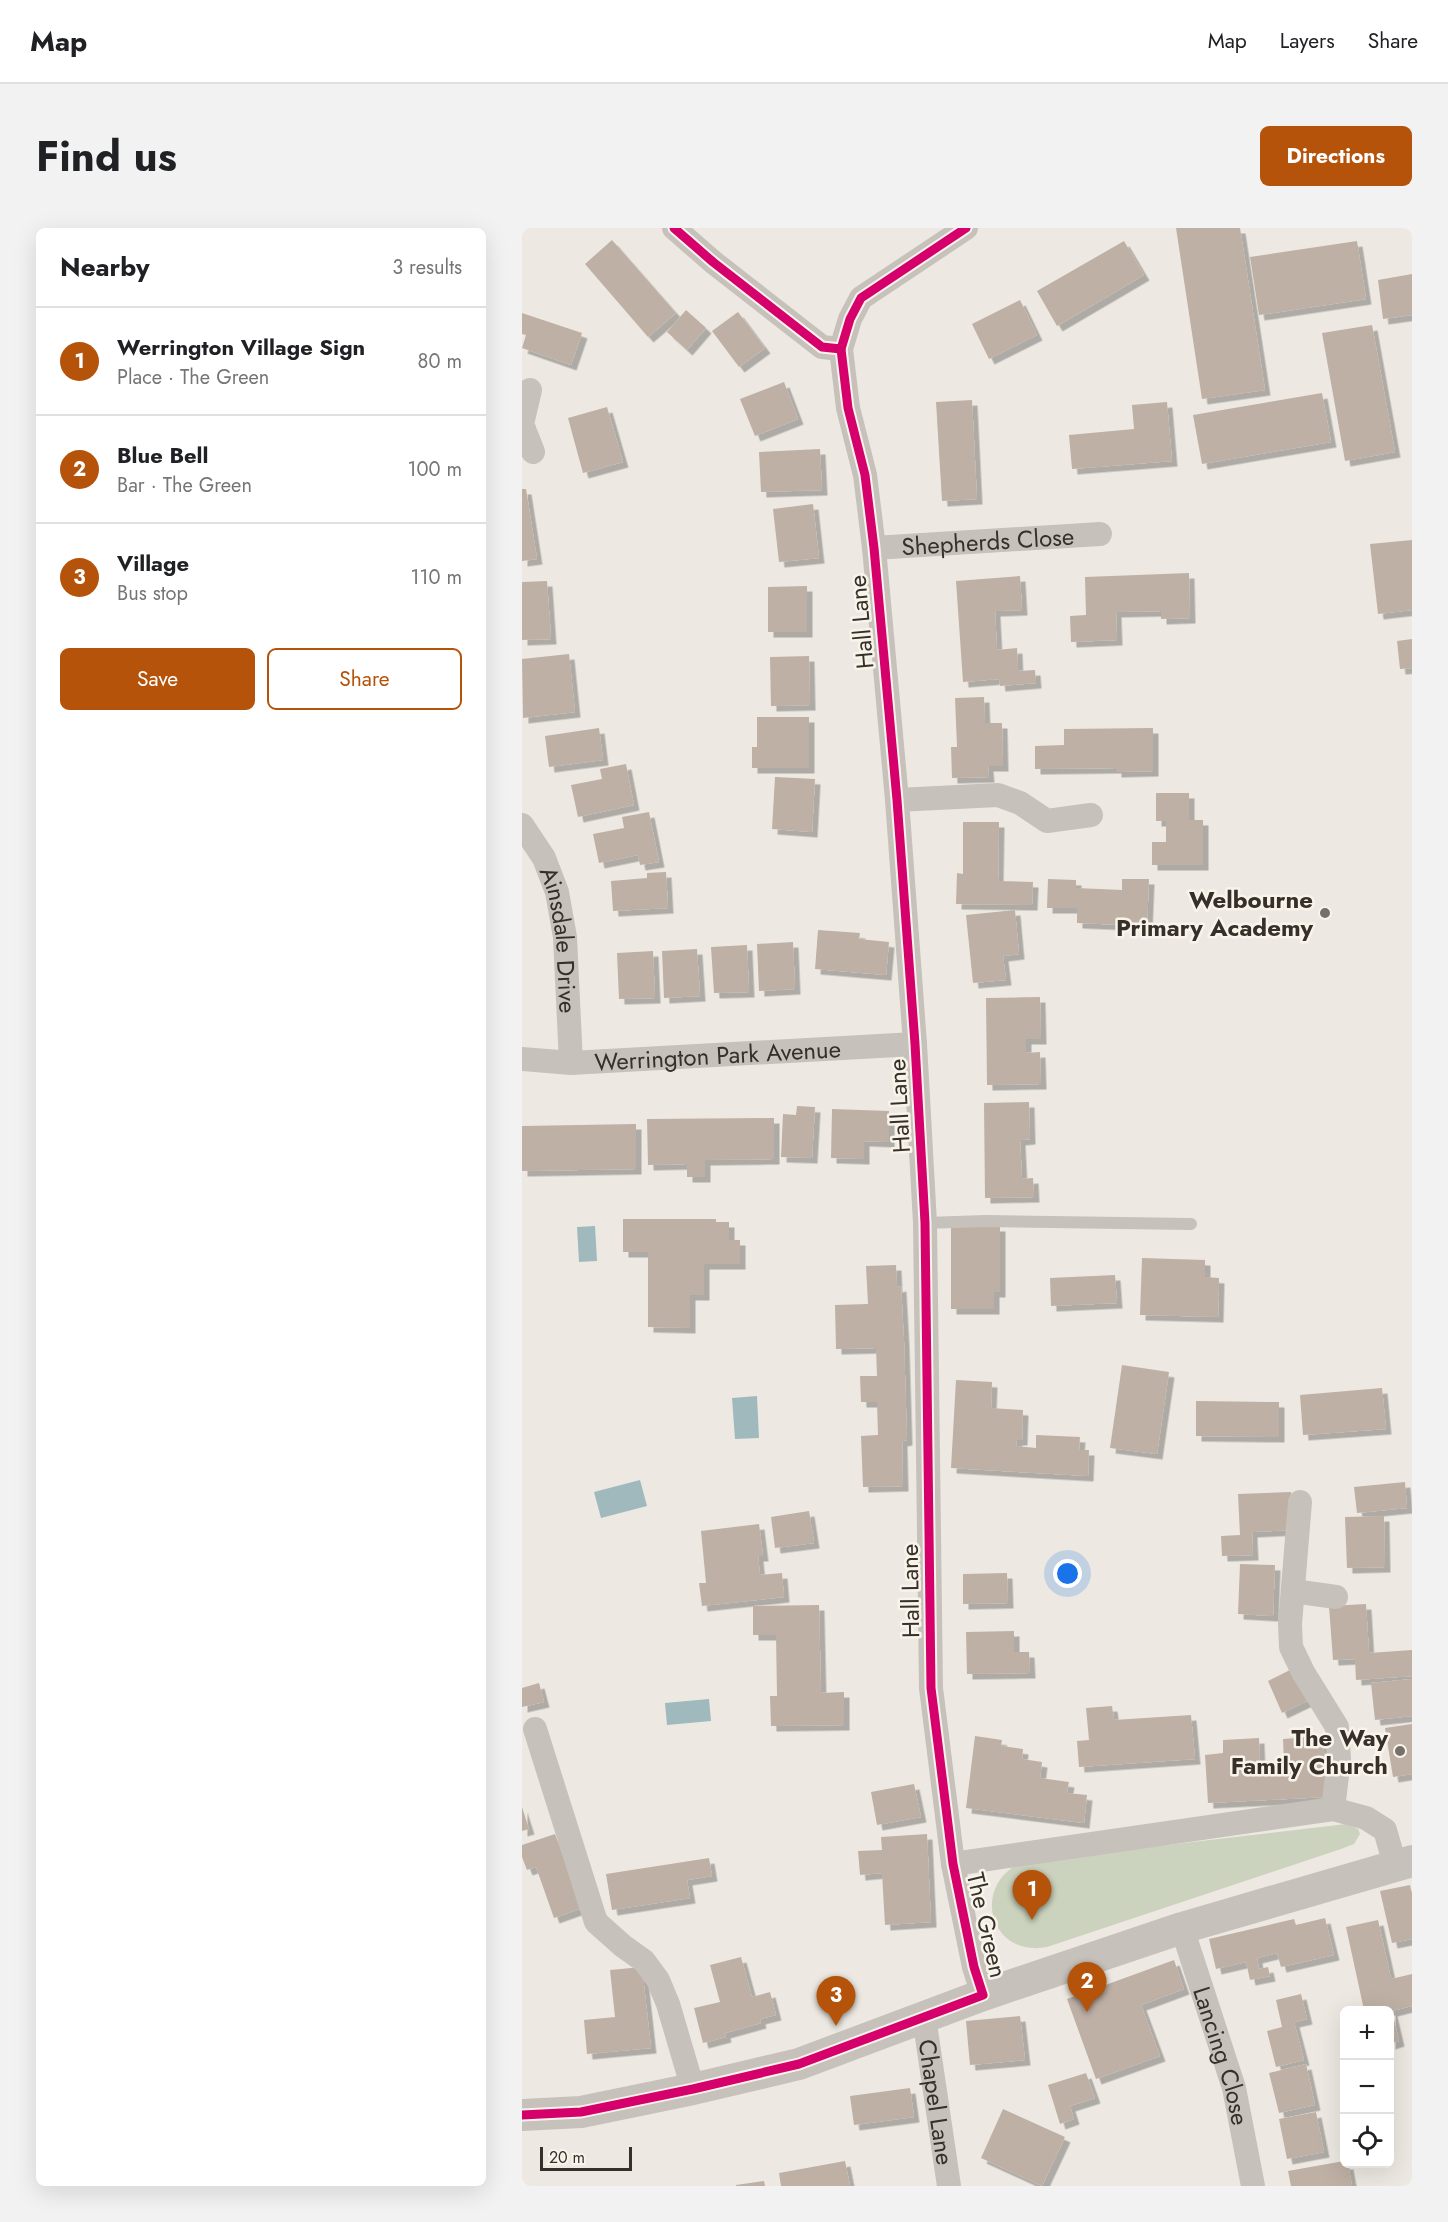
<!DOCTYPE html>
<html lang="en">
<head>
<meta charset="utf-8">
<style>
	:root { --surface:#fff; --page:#f2f2f2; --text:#202124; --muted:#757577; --line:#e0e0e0; --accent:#b45309 }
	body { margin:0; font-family:Jost,sans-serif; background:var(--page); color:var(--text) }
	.controls { position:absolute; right:18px; bottom:18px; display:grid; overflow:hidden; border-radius:9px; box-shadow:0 6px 24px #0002 }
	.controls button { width:54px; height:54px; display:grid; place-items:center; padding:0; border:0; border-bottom:2px solid var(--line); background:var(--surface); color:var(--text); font:30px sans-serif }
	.scale { position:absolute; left:18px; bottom:15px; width:92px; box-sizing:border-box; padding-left:6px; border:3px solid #362f2a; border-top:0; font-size:16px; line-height:21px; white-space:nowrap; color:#362f2a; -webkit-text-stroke:4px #f9f4ea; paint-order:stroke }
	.you { position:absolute; left:546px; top:1346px; width:21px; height:21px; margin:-15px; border:4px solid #fff; border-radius:50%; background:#1a73e8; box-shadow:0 0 0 9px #1a73e833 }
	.badge { display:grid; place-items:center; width:39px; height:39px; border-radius:50%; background:var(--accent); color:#fff; font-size:20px; font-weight:700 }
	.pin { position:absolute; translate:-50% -50px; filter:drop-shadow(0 2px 3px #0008) }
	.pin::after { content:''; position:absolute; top:32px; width:21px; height:18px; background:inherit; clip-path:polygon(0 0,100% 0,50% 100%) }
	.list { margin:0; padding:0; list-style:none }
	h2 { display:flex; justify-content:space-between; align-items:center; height:78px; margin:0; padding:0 24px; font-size:26px }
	h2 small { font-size:20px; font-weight:400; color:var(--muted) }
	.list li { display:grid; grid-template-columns:39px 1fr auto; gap:18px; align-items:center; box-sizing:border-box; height:108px; padding:0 24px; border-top:2px solid var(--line) }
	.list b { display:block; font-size:22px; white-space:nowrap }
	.list p { margin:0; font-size:20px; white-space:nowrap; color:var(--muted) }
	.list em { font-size:20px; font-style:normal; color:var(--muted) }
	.actions { display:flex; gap:12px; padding:18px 24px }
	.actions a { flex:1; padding:14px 0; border:2px solid var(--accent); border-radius:9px; text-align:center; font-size:21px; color:var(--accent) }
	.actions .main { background:var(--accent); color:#fff }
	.icon { flex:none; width:33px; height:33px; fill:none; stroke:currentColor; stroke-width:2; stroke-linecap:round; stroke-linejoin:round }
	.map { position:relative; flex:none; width:890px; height:1958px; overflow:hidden; border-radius:9px }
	header { display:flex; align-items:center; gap:36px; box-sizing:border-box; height:84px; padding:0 30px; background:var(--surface); border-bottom:2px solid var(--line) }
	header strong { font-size:28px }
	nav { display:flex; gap:33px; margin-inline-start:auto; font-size:21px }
	.intro { display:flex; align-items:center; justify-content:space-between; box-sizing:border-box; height:144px; padding:0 36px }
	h1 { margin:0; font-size:42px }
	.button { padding:15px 27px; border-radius:9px; background:var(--accent); color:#fff; font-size:21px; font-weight:700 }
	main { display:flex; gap:36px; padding:0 36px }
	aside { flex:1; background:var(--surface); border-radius:9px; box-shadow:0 6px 24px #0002 }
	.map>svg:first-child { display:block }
</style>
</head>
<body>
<header>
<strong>Map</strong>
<nav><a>Map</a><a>Layers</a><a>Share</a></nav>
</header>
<div class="intro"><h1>Find us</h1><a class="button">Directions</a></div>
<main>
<aside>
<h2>Nearby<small>3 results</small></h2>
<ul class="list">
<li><span class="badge">1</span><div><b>Werrington Village Sign</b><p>Place · The Green</p></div><em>80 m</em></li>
<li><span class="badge">2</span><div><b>Blue Bell</b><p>Bar · The Green</p></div><em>100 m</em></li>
<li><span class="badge">3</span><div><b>Village</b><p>Bus stop</p></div><em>110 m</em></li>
</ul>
<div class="actions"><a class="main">Save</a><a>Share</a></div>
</aside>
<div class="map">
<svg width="890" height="1958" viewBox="0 0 890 1958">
	<defs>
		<filter id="shadow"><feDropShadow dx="5.5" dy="5.5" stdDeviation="0" flood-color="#0004"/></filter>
	</defs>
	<rect width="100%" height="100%" fill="#ede9e2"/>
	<!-- green -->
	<path fill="#cbd2bd" d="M824,1596L836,1601L838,1606L832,1616L819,1621L525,1719C468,1730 448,1658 500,1634Z"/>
	<!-- water -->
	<g fill="#a0b9bc">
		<path d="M73,998L75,1033L57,1034L55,999Z"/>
		<path d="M235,1168L237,1210L213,1211L210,1170Z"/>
		<path d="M118,1252L125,1278L79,1290L72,1264Z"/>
		<path d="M187,1471L189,1493L145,1497L143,1475Z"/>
	</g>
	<!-- building -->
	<g fill="#bfb0a5" filter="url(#shadow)">
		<path d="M654,0H718L743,162L680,171Z"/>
		<path d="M90,12L154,85L126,109L63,36Z"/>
		<path d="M602,13L622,47L535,98L515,63Z"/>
		<path d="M835,13L844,71L737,87L728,29Z"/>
		<path d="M890,46V87L861,91L856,52Z"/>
		<path d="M498,72L515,107L467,131L450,96Z"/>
		<path d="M164,82L184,100L165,122L145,104Z"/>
		<path d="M216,84L243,120L217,139L190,103Z"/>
		<path d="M0,85L60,105L49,137L0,120L4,107L0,106Z"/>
		<path d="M850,97L873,224L823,233L800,105Z"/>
		<path d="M262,154L276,191L233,208L218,171Z"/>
		<path d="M800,165L809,214L680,236L671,187Z"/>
		<path d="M450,172L455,271L420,273L414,174Z"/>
		<path d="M645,174L650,233L550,241L547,207L612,201L610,177Z"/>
		<path d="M85,179L101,234L61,245L46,190Z"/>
		<path d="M298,221L300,262L239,264L237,224Z"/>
		<path d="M0,261H4L15,331L0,333Z"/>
		<path d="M291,276L297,330L257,334L251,281Z"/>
		<path d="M890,312V382L856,386L848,316Z"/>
		<path d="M667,345L668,390L639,391V383L594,384L595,412L549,414L548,388L564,387L563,349Z"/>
		<path d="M498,348L500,382L473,383L475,422L495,420L496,443L513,442L514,455L478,458L477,451L441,454L434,353Z"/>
		<path d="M25,353L29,411L0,412V354Z"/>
		<path d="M285,358V404H246V359Z"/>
		<path d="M890,411V440L878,441L875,413Z"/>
		<path d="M47,426L53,484L1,490L0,431Z"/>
		<path d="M287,428L288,477L249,478L248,429Z"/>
		<path d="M462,469L463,495H480L481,538H466L467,549L430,550L429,519H435L433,470Z"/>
		<path d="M235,489H287V540H230V519H235Z"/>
		<path d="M77,500L81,532L27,539L23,508Z"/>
		<path d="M631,500V543L594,544V540L513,541V518L542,517V501Z"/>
		<path d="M104,536L112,577L56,589L49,557L80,551L78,541Z"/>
		<path d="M253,549L293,551L290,604L250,601Z"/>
		<path d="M634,565H667V592H681V637H630V614H644V593H634Z"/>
		<path d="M127,584L137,634L118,637L116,627L77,635L71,606L102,600L100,589Z"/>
		<path d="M441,594H477L476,653L511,654L510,677L434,676L435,645L441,646Z"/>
		<path d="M144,644L146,680L91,683L89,653L125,650V645Z"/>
		<path d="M526,651L554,652V660L600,662V651H627L625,698L555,695V680H525Z"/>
		<path d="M493,682L497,726L481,728L484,752L451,755L444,687Z"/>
		<path d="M296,702L338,705L337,711L367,714L364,747L293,741Z"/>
		<path d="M271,714L273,761L237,763L235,716Z"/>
		<path d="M225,717L227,764L192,765L189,719Z"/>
		<path d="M175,721L178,768L142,770L140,723Z"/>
		<path d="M131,723L133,770L97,771L95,725Z"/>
		<path d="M518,769L519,811H504V825L518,824L519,856L465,857L464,770Z"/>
		<path d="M507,874L508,911L498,912L500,951L511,950L512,969L463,970L462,875Z"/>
		<path d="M275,878L293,879L290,930L259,929L261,886L274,887Z"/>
		<path d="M310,881L367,883V914L342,913V931L309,930Z"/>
		<path d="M252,890V931L183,932V949H165V936L126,937L125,891Z"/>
		<path d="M114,896V941L0,943V898Z"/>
		<path d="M101,991H194V994H207V1012H218V1036H182V1067H168V1100L126,1099V1024H101Z"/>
		<path d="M429,998H478V1064H472V1081H429Z"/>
		<path d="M620,1030L683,1032V1049L697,1050L696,1089L618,1087Z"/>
		<path d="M374,1037L375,1059L379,1058L382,1113L385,1212L380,1213L381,1258L341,1259L339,1208L356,1207L355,1174H339L338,1148H355L354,1120L314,1121L313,1077L346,1076L344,1038Z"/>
		<path d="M593,1047L595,1075L529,1078L528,1050Z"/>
		<path d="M600,1137L647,1144L635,1226L588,1220Z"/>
		<path d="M434,1152L470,1154L469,1180L501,1182L500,1212H495L494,1218L514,1220V1207L558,1209L557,1222H567L566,1248L429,1240Z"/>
		<path d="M860,1160L864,1201L781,1207L778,1167Z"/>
		<path d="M674,1173L757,1174V1209L674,1208Z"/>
		<path d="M883,1254L885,1280L835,1285L832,1259Z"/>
		<path d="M769,1264L770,1302L730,1304L731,1327L700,1328L699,1308L718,1307L716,1266Z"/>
		<path d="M287,1283L292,1315L253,1320L249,1289Z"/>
		<path d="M862,1288L863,1339L825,1340L823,1289Z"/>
		<path d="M237,1296L241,1328H236L238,1347L260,1345L262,1369L180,1378L177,1355H184L179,1303Z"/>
		<path d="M718,1336L753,1337L751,1388L716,1386Z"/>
		<path d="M485,1345L486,1375L441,1376V1346Z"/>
		<path d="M844,1376L847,1425L890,1422V1448L834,1452L833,1431L811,1432L807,1378Z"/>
		<path d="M297,1377L299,1465L322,1464V1497L249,1498L248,1468H255L254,1407H231V1378Z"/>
		<path d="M492,1403V1424H507L508,1445L445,1446L444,1404Z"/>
		<path d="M770,1441L785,1473L760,1485L746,1453Z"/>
		<path d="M890,1451V1488L853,1492L849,1455Z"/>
		<path d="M17,1455L22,1474L0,1479V1460Z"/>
		<path d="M590,1478L592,1492L669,1487L673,1531L557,1539L555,1513L567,1512L564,1480Z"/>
		<path d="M890,1496V1546L871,1549L863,1500Z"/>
		<path d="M453,1508L480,1512L479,1518L501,1521L500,1531L520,1534L518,1550L547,1554L545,1565L565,1567L562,1595L444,1580Z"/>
		<path d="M801,1508L805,1569L686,1575L683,1527L701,1525V1512L737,1510L738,1536L762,1534L761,1511Z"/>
		<path d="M392,1556L399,1589L355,1597L349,1564Z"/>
		<path d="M0,1579L7,1601L0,1603Z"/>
		<path d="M33,1606L60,1680L32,1690L14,1639L5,1642L0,1629V1617Z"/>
		<path d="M405,1606L409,1694L363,1697L360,1645L338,1647L336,1623L360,1622L359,1609Z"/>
		<path d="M187,1630L190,1648L165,1652L168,1670L90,1682L84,1646Z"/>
		<path d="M888,1657L890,1666V1711L870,1715L858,1663Z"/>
		<path d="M803,1690L812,1727L759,1739L755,1725L735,1730L737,1741L746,1739L748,1748L728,1752L724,1734L694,1741L687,1711L772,1691L774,1697Z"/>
		<path d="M856,1692L869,1751L890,1746V1778L870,1783L877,1813L868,1816V1782H842L824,1699Z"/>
		<path d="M219,1729L230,1769L248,1764L254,1787L238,1791L239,1795L203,1805L204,1809L181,1815L172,1780L198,1774L188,1737Z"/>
		<path d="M652,1732L662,1761L619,1777L638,1828L574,1851L545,1771Z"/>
		<path d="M120,1739L129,1820L65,1826L62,1792L93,1789L88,1742Z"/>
		<path d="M779,1766L785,1791L772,1794L782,1832L754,1839L745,1803L760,1799L754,1772Z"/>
		<path d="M498,1788L503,1832L448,1837L444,1793Z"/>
		<path d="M784,1836L793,1877L757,1885L747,1845Z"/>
		<path d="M564,1845L573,1870L548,1878L552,1891L538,1896L526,1857Z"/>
		<path d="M388,1860L392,1889L332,1897L328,1868Z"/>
		<path d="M481,1881L543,1909L520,1958L459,1930Z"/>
		<path d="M794,1884L802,1924L765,1931L757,1891Z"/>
		<path d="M323,1933L328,1958H259L257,1945Z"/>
		<path d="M822,1933V1936H826L830,1958H769L766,1943Z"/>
		<path d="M242,1953L243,1958H214V1957Z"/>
	</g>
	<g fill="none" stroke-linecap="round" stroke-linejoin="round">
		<!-- service -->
		<path stroke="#c6c1bb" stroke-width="12" d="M403,995L464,993L669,996"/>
		<!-- minor -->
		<g stroke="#c6c1bb" stroke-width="24">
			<path d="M152,0L191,34L300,119L319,121"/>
			<path d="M444,0L339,70L328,91L319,121L326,180L343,247L352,320L375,572L393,816L403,995L409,1460L431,1636L452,1739L461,1767"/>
			<path d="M8,162L0,196L11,224"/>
			<path id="s1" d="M352,320L578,306"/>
			<path d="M375,572L476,567L498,575L525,593L569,587"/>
			<path id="s2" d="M0,597L22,630L35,664L43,709L49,835"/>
			<path id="s3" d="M0,831L49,835L393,816"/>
			<path d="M778,1274L768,1396L769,1419L781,1444L815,1499L817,1531L811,1581"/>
			<path d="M771,1363L814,1369"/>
			<path d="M13,1501L74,1694L101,1718L122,1733L136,1752L146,1776L171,1861"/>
			<path d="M431,1636L811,1581L844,1590L863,1602L873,1637"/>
			<path id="s4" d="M660,1700L712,1860L731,1958"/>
			<path id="s5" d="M402,1789L427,1958"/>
		</g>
		<!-- tertiary -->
		<path stroke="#c6c1bb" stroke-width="32" d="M0,1887L59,1884L171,1861L277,1836L461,1767L660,1700L890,1633"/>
		<defs>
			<g id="cycleway">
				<path d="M152,0L191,34L300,119L319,121"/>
				<path d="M0,1887L59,1884L171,1861L277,1836L461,1767L452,1739L431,1636L409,1460L403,995L393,816L375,572L352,320L343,247L326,180L319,121L328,91L339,70L444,0"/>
			</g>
		</defs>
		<!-- cycleway casing -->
		<use href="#cycleway" stroke="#f9f4ea" stroke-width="13"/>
		<!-- cycleway -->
		<use href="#cycleway" stroke="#d6006c" stroke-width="9"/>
	</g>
	<!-- markers -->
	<g fill="#76706a" stroke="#f9f4ea" stroke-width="2">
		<circle cx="803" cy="685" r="6"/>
		<circle cx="878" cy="1523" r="6"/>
	</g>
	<g text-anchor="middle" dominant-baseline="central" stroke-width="5" stroke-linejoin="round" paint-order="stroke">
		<!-- street labels -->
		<g font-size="24" fill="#362f2a" stroke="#f9f4ea">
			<text stroke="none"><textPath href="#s1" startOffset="114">Shepherds Close</textPath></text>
			<text transform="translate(339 394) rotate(-95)">Hall Lane</text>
			<text stroke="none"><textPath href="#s2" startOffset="124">Ainsdale Drive</textPath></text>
			<text stroke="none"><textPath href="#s3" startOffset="196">Werrington Park Avenue</textPath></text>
			<text transform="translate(377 878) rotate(-93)">Hall Lane</text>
			<text transform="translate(388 1363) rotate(-91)">Hall Lane</text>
			<text transform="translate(465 1697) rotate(77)">The Green</text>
			<text stroke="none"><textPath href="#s4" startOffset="134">Lancing Close</textPath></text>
			<text stroke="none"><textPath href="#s5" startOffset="86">Chapel Lane</textPath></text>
		</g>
		<!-- poi labels -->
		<g font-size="24" font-weight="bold" fill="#362f2a" stroke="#f9f4ea" text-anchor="end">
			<text x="791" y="671">Welbourne<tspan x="791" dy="28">Primary Academy</tspan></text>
			<text x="866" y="1509">The Way<tspan x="866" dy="28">Family Church</tspan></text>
		</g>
	</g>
</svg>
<div class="controls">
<button>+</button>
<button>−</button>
<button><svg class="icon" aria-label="locate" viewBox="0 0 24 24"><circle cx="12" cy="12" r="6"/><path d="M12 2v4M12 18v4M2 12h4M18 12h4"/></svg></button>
</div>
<div class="scale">20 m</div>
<div class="you"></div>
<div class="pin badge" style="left:510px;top:1692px">1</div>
<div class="pin badge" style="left:565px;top:1784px">2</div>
<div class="pin badge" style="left:314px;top:1798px">3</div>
</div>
</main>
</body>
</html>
